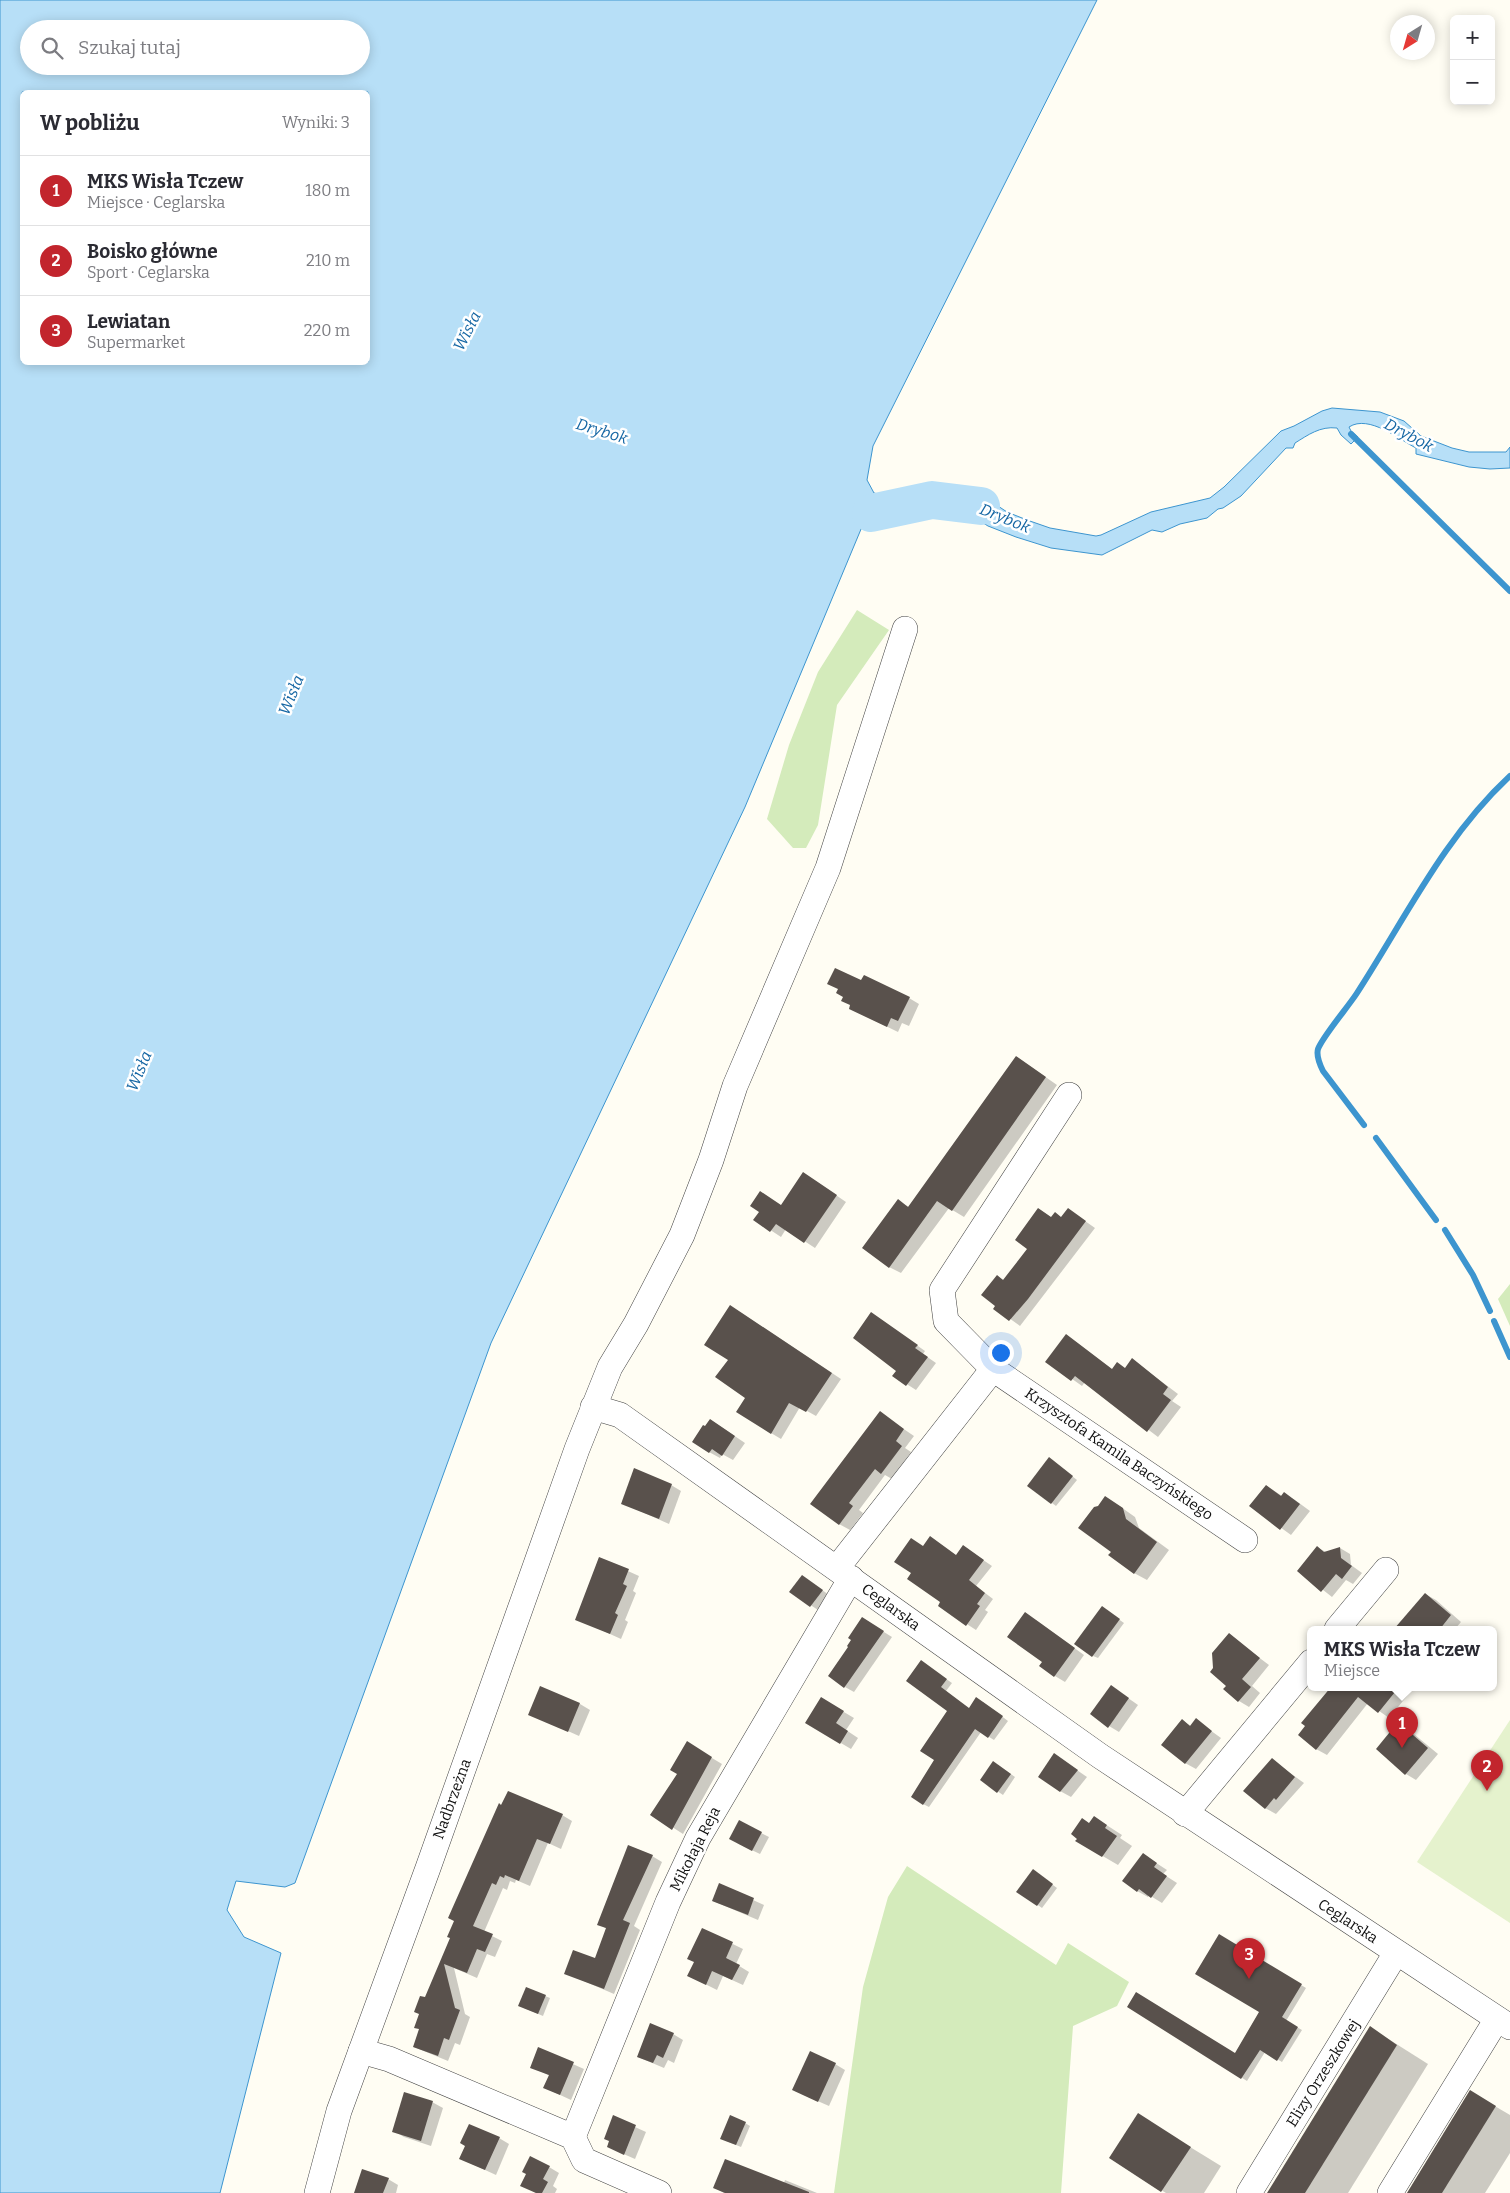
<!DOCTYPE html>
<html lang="pl">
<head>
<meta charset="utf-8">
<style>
	:root { --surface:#fff; --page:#f2f2f3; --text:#2b2b33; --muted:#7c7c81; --line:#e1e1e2; --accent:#c2252d }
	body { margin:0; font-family:Bitter,serif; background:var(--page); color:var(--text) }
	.controls { position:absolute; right:15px; top:15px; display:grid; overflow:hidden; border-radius:8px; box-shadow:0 2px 12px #0003 }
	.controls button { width:45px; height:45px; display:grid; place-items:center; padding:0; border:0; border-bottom:1px solid var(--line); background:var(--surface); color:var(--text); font:25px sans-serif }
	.compass { position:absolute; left:1390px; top:15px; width:45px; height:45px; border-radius:50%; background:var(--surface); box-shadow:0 2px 12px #0003; rotate:217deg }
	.you { position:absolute; left:1000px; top:1352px; width:18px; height:18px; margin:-12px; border:4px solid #fff; border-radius:50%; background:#1a73e8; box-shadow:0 0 0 8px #1a73e833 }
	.badge { display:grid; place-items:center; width:32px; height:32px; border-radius:50%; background:var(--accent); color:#fff; font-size:16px; font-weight:700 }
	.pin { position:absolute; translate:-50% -41px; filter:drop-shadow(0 1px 2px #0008) }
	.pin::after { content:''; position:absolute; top:26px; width:18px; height:15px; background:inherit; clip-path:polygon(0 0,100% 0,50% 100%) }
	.popup { position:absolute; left:1307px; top:1626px; width:190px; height:65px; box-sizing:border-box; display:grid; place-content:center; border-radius:8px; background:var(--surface); filter:drop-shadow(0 1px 4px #0005); font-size:16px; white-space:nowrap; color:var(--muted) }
	.popup b { font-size:19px; color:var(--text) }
	.popup::after { content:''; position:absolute; left:50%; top:100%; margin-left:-10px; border:10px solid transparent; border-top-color:var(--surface) }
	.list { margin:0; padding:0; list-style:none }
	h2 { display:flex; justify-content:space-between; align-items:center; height:65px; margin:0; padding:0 20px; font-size:21px }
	h2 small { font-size:16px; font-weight:400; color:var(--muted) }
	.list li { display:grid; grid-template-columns:32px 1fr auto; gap:15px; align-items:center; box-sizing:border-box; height:70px; padding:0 20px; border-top:1px solid var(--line) }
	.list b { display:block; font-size:19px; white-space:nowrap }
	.list p { margin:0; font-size:16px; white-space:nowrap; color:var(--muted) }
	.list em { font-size:16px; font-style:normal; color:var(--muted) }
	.icon { flex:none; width:28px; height:28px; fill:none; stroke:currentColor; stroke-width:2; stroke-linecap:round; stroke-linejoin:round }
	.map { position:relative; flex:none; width:1510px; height:2193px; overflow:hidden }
	.search { position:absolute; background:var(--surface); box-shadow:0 2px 12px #0003; left:20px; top:20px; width:350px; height:55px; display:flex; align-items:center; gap:12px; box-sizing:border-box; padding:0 18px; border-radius:28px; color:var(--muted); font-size:19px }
	.panel { position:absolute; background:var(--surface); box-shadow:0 2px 12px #0003; left:20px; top:90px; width:350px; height:275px; border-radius:8px }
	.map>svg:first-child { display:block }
</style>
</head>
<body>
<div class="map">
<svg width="1510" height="2193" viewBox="0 0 1510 2193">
	<rect width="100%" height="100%" fill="#fffdf3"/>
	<!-- green -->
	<g fill="#d4ebbb">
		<path d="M857,610L889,630L837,705L818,825L806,848H793L767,819L789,745L818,672Z"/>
		<path d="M1510,1284V1326L1498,1299Z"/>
		<path d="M907,1866L1056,1965L1068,1943L1129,1982L1117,2006L1073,2026L1061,2193H834L863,1987L888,1897Z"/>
	</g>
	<!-- pitch -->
	<path fill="#e5f2cd" d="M1510,1720V1923L1417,1862Z"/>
	<!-- water -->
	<g fill="#b7dff7" stroke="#3d95cf" fill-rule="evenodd">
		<path d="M0,0H1097L873,446L867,480L874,493L896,499L920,494V513L890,522H864L745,807L491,1343L295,1883L285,1887L236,1881L227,1910L244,1937L281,1953L220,2193H0ZM29,29H361V66H29ZM22,92H368V362H22Z"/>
		<path d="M1332,408L1380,412L1404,421L1421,436L1452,448L1469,452H1506L1510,447V468L1490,469L1469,467L1416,454V448C1400,440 1369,414 1349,427L1351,431L1358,437L1351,444L1341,435L1337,428C1320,426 1308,435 1295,443L1293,448H1286L1241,496L1223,508L1218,509L1207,518L1180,524L1162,532L1152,530L1102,555L1051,548L1016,537L988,526L967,513H931L932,492L983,496L1007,512L1027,520L1050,528L1096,536L1101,535L1151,512L1210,498L1224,487L1281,431L1294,426L1322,411Z"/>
	</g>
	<!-- shadow -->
	<g fill="#0003">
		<path d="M862,982L909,998L919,1004L909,1026L902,1023L898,1032L861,1014L852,1006L844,997Z"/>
		<path d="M1017,1057L1057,1085L964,1217L949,1208L901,1273L889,1267L898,1201L909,1207Z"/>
		<path d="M814,1180L846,1202L815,1248L786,1229L781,1237L755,1220L782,1206Z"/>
		<path d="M1039,1209L1052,1218H1062L1068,1209L1095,1228L1020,1326L995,1308L997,1276L1005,1281L1029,1248Z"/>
		<path d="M740,1312L841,1379L816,1416L800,1407L781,1439L771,1433L747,1397Z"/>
		<path d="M880,1319L925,1351L923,1354L936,1363L916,1390L894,1376L898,1371Z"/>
		<path d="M1076,1342L1113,1370L1126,1369L1133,1360L1178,1394L1172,1401L1181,1407L1158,1437L1085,1382L1082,1386L1047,1361Z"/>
		<path d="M880,1413L914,1436L905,1448L911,1452L892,1479L885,1475L859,1510L863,1513L850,1530L839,1524Z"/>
		<path d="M711,1420L745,1443L733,1460L722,1454L720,1458L709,1452L706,1428Z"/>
		<path d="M1054,1462L1077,1480L1056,1506L1052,1503Z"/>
		<path d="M671,1485L681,1491L669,1524L622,1503Z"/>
		<path d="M1267,1486L1282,1496L1284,1494L1295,1500L1310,1511L1291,1535L1251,1506Z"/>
		<path d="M1118,1505L1135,1517L1139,1528L1169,1550L1147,1580L1134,1573Z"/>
		<path d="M931,1538L957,1556L964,1547L992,1566L976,1586L993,1599L985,1610L988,1612L976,1630L939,1606L942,1602L924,1547Z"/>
		<path d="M1318,1548L1326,1552L1340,1548L1350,1554L1351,1565L1362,1573L1353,1584L1346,1580L1332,1597L1299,1571Z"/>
		<path d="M599,1558L639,1576L633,1591L636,1593L625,1620L628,1622L621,1639L577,1619Z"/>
		<path d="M812,1583L832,1597L821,1612L791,1592Z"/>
		<path d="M1425,1594L1436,1600L1461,1622L1455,1629L1397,1628Z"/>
		<path d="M1107,1611L1124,1623L1098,1658L1093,1656Z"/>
		<path d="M1036,1620L1084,1655L1065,1682L1055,1676L1043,1662Z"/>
		<path d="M871,1624L892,1637L854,1692L845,1687Z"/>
		<path d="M1229,1635L1269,1665L1252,1686L1260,1693L1249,1707L1239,1701Z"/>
		<path d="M927,1666L952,1683L946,1691L969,1709L983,1702L1008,1721L994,1740L981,1732L929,1807L923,1804L949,1710Z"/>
		<path d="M1111,1686L1138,1705L1119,1732L1109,1726Z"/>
		<path d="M1334,1687H1409L1412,1690L1389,1718L1368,1703L1327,1755L1316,1749L1306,1726L1303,1723Z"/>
		<path d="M822,1699L854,1718L846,1730L858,1738L851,1749L807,1723Z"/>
		<path d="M580,1704L590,1710L579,1736L530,1714Z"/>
		<path d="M1196,1720L1221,1738L1196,1769L1185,1763L1183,1721L1191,1726Z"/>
		<path d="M1398,1724L1409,1730L1438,1754L1416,1780L1406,1774Z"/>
		<path d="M687,1743L722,1764L683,1834L652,1814L679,1773Z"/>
		<path d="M1055,1755L1087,1777L1071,1797L1060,1791Z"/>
		<path d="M1272,1760L1304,1783L1276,1814L1265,1808Z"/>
		<path d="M998,1765L1015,1777L1003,1795L981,1780Z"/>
		<path d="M562,1815L572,1821L561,1849L548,1843L530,1886L516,1880L515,1883L510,1881L507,1890L503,1888L484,1932L502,1941L495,1957L487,1954L477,1978L454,1968L465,2014L470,2017L460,2045L455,2043L448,2061L414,2047L420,2030L426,1999L451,1938L455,1921L449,1918Z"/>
		<path d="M1094,1817L1122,1835L1120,1838L1132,1846L1118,1865L1077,1841Z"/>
		<path d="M761,1833L769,1837L760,1854L739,1844Z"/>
		<path d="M1144,1855L1167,1870L1163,1874L1177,1883L1162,1903L1149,1895L1148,1897L1137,1891Z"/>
		<path d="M652,1856L662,1862L634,1926L640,1930L614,1994L565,1973L595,1960L607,1929L599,1924Z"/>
		<path d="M1038,1874L1057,1888L1042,1908L1018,1891Z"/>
		<path d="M720,1885L764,1905L758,1920L713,1901Z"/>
		<path d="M702,1929L743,1949L736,1964L749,1972L743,1985L723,1976L717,1990L699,1981L695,1962Z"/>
		<path d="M1220,1936L1306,1988L1286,2021L1302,2030L1282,2062L1265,2052L1247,2081L1129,2006L1235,2054L1260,2011Z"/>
		<path d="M545,1996L550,1998L543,2016L524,2008Z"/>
		<path d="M1371,2028L1428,2064L1348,2193H1268Z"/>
		<path d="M673,2034L683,2040L674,2063L668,2060L664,2068L638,2057Z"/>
		<path d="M539,2049L584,2069L571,2100L545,2088L550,2076L532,2067Z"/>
		<path d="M835,2064L845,2070L829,2106L804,2095Z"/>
		<path d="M1471,2092L1510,2115V2153L1485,2193H1407Z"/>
		<path d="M432,2102L443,2108L431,2146L404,2137L394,2131Z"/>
		<path d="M1138,2115L1221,2166L1204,2193H1166L1110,2158Z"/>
		<path d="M613,2117L646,2132L635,2159L619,2152Z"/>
		<path d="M745,2123L750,2126L741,2147L726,2141Z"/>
		<path d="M499,2138L509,2144L496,2175L461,2159Z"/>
		<path d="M549,2167L559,2173L553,2186L557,2189L555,2193H536L522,2185Z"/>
		<path d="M388,2179L398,2185L396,2193H355Z"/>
		<path d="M785,2180L817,2193H724L715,2188L784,2183Z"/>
	</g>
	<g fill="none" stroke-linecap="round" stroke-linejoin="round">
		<!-- stream -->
		<g stroke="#3d95cf" stroke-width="6">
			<path d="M1351,434L1510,591"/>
			<path d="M1364,1125L1323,1071C1320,1065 1316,1056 1318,1049C1323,1036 1348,1007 1357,993C1405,919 1444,837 1510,776"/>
			<path d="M1376,1138L1436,1220"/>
			<path d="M1445,1230L1473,1275L1490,1311"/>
			<path d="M1494,1321L1510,1357"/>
		</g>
		<!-- river -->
		<path stroke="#b7dff7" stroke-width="38" d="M871,513L932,500L981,506"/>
	</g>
	<!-- building -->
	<g fill="#59514c">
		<path d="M835,968L861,980L864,975L910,997L898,1021L891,1018L887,1027L849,1009L850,1005L841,1001L843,997L836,993L838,989L827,984Z"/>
		<path d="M1016,1056L1046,1077L952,1211L937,1201L889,1268L862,1248L898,1199L908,1207Z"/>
		<path d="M803,1172L837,1195L804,1243L776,1224L770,1232L753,1220L759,1212L750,1206L760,1191L781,1205Z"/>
		<path d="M1038,1208L1051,1217L1055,1212L1061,1217L1068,1208L1086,1221L1028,1299L1009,1321L993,1309L995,1306L981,1295L997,1275L1003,1280L1027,1249L1015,1240Z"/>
		<path d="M730,1305L832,1373L806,1412L789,1403L771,1434L736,1412L745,1398L715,1377L728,1360L704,1345Z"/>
		<path d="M871,1312L918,1345L915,1348L928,1357L906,1386L892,1376L896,1371L853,1338Z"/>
		<path d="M1066,1334L1112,1369L1117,1362L1125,1368L1132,1358L1168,1387L1163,1394L1171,1400L1147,1432L1075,1376L1071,1381L1045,1362Z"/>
		<path d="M880,1411L904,1429L896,1441L902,1446L881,1474L875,1469L849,1503L853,1506L839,1525L810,1504Z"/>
		<path d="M710,1419L735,1436L722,1456L712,1449L709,1453L692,1442L703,1425L705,1426Z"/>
		<path d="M1049,1457L1073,1476L1051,1504L1027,1486Z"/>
		<path d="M634,1468L672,1484L659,1519L621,1504Z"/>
		<path d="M1266,1485L1281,1496L1284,1492L1300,1504L1280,1530L1249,1506Z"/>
		<path d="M1105,1496L1123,1508L1126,1519L1157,1542L1134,1574L1108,1555L1111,1552L1078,1528L1094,1507L1098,1506Z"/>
		<path d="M930,1536L956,1555L963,1545L984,1560L969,1580L985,1593L977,1604L980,1606L966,1626L938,1606L940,1602L907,1579L911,1573L894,1562L911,1538L923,1546Z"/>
		<path d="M1317,1546L1324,1552L1340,1547L1341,1558L1352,1566L1342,1579L1336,1574L1321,1592L1297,1571Z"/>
		<path d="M599,1557L629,1569L623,1584L627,1586L615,1613L618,1615L610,1634L575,1620Z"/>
		<path d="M802,1575L823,1590L810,1607L789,1592Z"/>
		<path d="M1425,1593L1451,1615L1440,1629H1394Z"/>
		<path d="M1102,1606L1120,1619L1092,1657L1074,1644Z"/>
		<path d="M1025,1612L1075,1648L1054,1677L1039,1666L1042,1662L1007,1637Z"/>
		<path d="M862,1617L884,1631L844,1688L828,1676L848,1647L847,1646L851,1640L848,1638Z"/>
		<path d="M1229,1633L1260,1658L1242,1679L1251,1687L1238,1702L1223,1689L1226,1686L1210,1672L1213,1668L1212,1653Z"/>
		<path d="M921,1660L947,1679L941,1687L969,1708L976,1697L1003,1716L988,1738L975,1729L923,1805L911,1797L934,1760L920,1751L947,1711L906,1681Z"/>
		<path d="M1111,1685L1129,1698L1108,1728L1090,1714Z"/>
		<path d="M540,1686L580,1703L568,1732L528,1715Z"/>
		<path d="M1331,1687H1399L1378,1713L1358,1697L1316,1750L1298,1735L1305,1726L1301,1723Z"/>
		<path d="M821,1697L844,1711L836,1723L848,1731L840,1744L805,1723Z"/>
		<path d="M1196,1718L1212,1731L1185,1764L1161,1745L1182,1719L1190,1726Z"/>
		<path d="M1398,1722L1428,1748L1405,1775L1376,1749Z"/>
		<path d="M687,1741L712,1757L672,1830L650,1815L677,1774L670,1770Z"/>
		<path d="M1054,1753L1078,1770L1060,1792L1038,1777Z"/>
		<path d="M1272,1758L1295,1777L1276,1800L1274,1798L1265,1809L1243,1791Z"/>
		<path d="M993,1761L1011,1774L997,1793L980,1780Z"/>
		<path d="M508,1791L563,1814L550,1844L537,1839L519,1881L505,1875L504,1878L500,1876L496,1885L492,1883L473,1926L493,1934L485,1952L477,1949L467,1973L444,1964L455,2008L460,2010L449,2040L444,2038L438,2056L413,2047L419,2029L414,2028L419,2014L414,2012L420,1996L425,1997L450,1938L447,1937L454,1921L448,1918L499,1803L501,1805Z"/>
		<path d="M1094,1816L1107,1825L1105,1828L1117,1836L1102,1857L1075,1841L1077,1839L1071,1834L1082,1818L1089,1823Z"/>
		<path d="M739,1820L762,1832L752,1851L729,1839Z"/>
		<path d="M628,1845L653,1855L623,1920L630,1923L604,1989L564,1974L573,1950L595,1958L606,1928L597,1925Z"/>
		<path d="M1143,1853L1157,1863L1154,1867L1167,1876L1151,1898L1139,1889L1137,1892L1122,1881Z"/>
		<path d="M1033,1869L1053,1884L1037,1906L1016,1892Z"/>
		<path d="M719,1883L754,1898L748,1915L712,1901Z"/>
		<path d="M702,1928L733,1942L726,1958L740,1965L732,1980L712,1971L706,1985L687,1976L694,1962L687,1959Z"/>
		<path d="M1219,1934L1302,1984L1282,2017L1298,2027L1277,2061L1260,2050L1241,2079L1127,2007L1136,1992L1235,2053L1259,2012L1195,1974Z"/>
		<path d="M526,1987L546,1995L538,2014L518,2006Z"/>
		<path d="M650,2023L674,2033L663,2058L657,2055L653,2063L637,2057Z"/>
		<path d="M1370,2026L1397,2045L1305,2193H1267Z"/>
		<path d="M538,2047L574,2062L560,2095L543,2088L549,2075L530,2068Z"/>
		<path d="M810,2051L836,2063L818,2102L792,2090Z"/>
		<path d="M1470,2090L1496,2106L1442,2193H1407Z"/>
		<path d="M404,2092L433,2101L421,2141L392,2132Z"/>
		<path d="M1138,2113L1191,2147L1161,2192L1109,2158Z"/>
		<path d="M613,2115L636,2125L624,2155L607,2147L609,2141L604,2139Z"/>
		<path d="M730,2115L746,2122L736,2145L720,2139Z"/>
		<path d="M469,2124L500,2137L485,2170L459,2159L465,2146L460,2143Z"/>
		<path d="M530,2156L550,2166L543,2179L548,2182L542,2193H536L520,2186L526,2174L522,2172Z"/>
		<path d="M725,2159L809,2192V2193H725L713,2188Z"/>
		<path d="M362,2169L389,2178L383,2193H354Z"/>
	</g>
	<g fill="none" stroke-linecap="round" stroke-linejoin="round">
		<defs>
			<g id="minor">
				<path d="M993,1369L1245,1540"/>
				<path d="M593,1407L620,1415L1100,1756L1510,2027"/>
				<path d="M837,1568L993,1369L946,1321L942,1290L1069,1095"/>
				<path d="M1337,1629L1386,1570"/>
				<path d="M1185,1814L1311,1662"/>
				<path d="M361,2051L389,2059L573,2137L584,2160L659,2193"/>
				<path d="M573,2137L668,1902L698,1838L851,1578"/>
				<path d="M317,2193L339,2111L428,1868L577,1449L610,1367L636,1324L682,1235L711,1160L735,1086L828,868L905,629"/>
				<path d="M1249,2193L1396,1953"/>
				<path d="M1390,2193L1497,2019"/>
			</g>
		</defs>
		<!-- minor casing -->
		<use href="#minor" stroke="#434343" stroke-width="26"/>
		<!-- minor -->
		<use href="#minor" stroke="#fff" stroke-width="25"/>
	</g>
	<g text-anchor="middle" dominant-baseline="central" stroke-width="5" stroke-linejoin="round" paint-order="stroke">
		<!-- street labels -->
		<g font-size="15" fill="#101010" stroke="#fff">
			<text transform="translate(1119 1454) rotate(34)">Krzysztofa Kamila Baczyńskiego</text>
			<text transform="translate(891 1607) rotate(36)">Ceglarska</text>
			<text transform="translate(452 1799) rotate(-70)">Nadbrzeżna</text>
			<text transform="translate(695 1849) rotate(-63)">Mikołaja Reja</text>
			<text transform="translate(1348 1921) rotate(33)">Ceglarska</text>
			<text transform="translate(1323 2073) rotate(-58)">Elizy Orzeszkowej</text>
		</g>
		<!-- water labels -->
		<g font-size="16" font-style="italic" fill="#1667a4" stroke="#fff">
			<text transform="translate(467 331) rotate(-63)">Wisła</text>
			<text transform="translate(602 431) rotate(17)">Drybok</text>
			<text transform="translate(1409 435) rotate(28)">Drybok</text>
			<text transform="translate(1005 518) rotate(22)">Drybok</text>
			<text transform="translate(291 695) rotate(-68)">Wisła</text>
			<text transform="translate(139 1071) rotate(-68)">Wisła</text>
		</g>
	</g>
</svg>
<div class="controls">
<button>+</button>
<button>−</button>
</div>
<svg class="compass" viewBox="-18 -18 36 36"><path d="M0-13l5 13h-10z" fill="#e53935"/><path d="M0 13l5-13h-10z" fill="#7c7c81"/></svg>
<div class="you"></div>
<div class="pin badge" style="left:1402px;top:1748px">1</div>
<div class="popup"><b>MKS Wisła Tczew</b>Miejsce</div>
<div class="pin badge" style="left:1487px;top:1791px">2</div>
<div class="pin badge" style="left:1249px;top:1979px">3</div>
<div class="search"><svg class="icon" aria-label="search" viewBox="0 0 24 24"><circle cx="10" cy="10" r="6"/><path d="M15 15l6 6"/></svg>Szukaj tutaj</div>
<section class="panel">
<h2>W pobliżu<small>Wyniki: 3</small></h2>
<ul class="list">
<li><span class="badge">1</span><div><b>MKS Wisła Tczew</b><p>Miejsce · Ceglarska</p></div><em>180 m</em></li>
<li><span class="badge">2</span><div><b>Boisko główne</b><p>Sport · Ceglarska</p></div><em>210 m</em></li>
<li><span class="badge">3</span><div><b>Lewiatan</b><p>Supermarket</p></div><em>220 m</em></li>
</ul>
</section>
</div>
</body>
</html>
